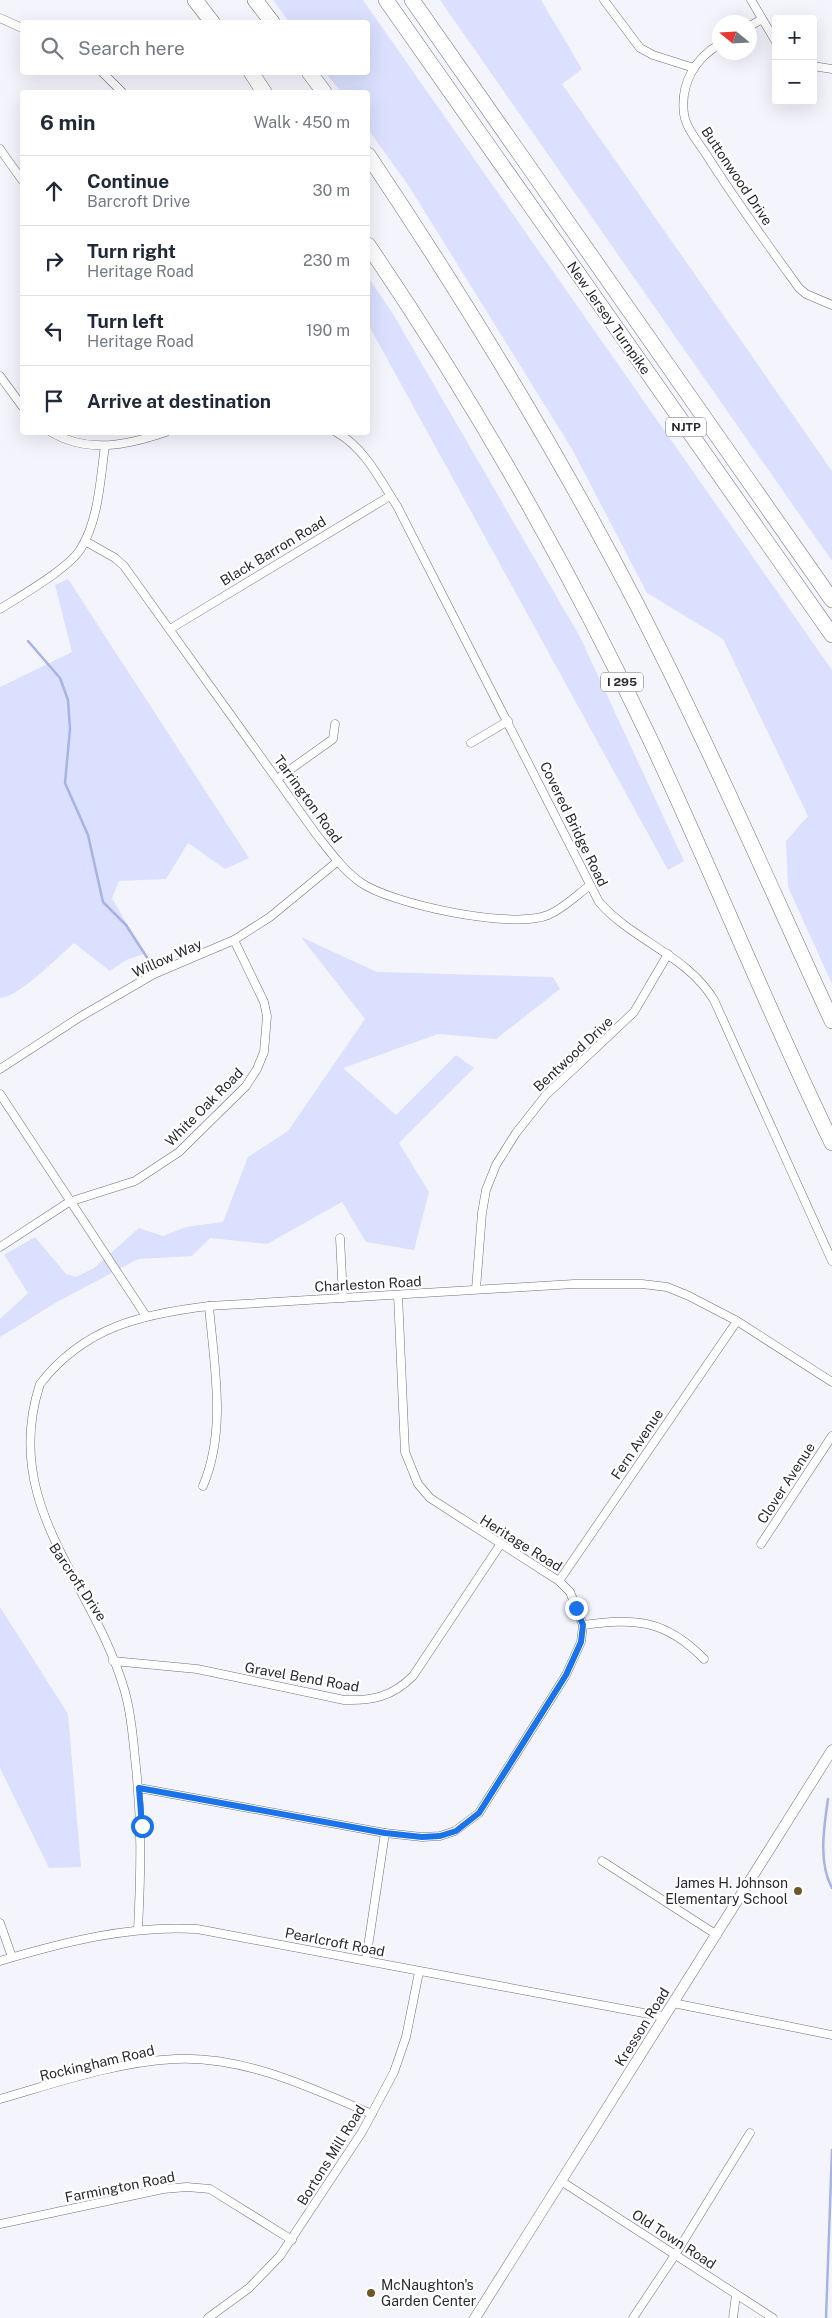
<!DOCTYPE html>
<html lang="en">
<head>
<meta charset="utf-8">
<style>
	:root { --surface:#fff; --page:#f2f2f3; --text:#1f2937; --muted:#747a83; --line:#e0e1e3 }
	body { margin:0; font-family:"Public Sans",sans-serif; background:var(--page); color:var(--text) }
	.controls { position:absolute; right:15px; top:15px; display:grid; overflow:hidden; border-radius:5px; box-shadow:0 5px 20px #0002 }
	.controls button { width:45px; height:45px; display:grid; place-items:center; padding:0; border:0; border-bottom:1px solid var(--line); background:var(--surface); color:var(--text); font:25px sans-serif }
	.compass { position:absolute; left:712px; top:15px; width:45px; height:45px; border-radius:50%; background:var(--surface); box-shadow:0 5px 20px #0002; rotate:288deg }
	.stop { position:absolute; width:15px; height:15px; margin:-11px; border:4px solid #1a73e8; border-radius:50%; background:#fff }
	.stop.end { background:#1a73e8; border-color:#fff; box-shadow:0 1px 5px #0008 }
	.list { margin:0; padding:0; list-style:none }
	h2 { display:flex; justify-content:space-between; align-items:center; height:65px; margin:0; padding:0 20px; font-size:21px }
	h2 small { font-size:16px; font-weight:400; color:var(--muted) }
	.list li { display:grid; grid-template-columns:32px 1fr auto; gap:15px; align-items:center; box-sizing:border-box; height:70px; padding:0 20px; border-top:1px solid var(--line) }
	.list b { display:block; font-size:19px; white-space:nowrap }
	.list p { margin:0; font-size:16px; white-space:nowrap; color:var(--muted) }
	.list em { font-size:16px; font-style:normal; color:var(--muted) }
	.icon { flex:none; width:28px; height:28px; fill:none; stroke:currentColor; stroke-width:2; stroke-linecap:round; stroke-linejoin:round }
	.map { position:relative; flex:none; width:832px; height:2318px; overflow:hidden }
	.search { position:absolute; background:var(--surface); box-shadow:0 5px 20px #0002; left:20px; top:20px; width:350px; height:55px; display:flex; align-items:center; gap:12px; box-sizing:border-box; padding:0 18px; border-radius:5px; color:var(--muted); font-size:19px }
	.panel { position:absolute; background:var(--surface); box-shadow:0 5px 20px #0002; left:20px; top:90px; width:350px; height:345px; border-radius:5px }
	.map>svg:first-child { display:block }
</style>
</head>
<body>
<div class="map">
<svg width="832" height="2318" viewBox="0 0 832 2318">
	<rect width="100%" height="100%" fill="#f4f5fc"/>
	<!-- green -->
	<g fill="#dae0fe">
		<path d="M273,0H363L832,670V984L788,887L786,841L808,816L723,639L647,593L572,449L410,188L368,129V92H341L326,73L368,72V22H289Z"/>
		<path d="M440,0H541L582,69L562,84L832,471V561Z"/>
		<path d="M368,277L393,314L580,637L684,861L668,870L368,324Z"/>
		<path d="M68,579L249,858L225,869L188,843L166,879L119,881L112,898L144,954L126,960L110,971L74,943C59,956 18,998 0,998V687L72,652L55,585Z"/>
		<path d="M301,937L377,972L553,977L560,989L496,1039L438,1034L343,1068L396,1115L456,1055L474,1068L399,1143L429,1192L414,1250L366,1242L342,1202L267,1244L210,1238L192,1256L138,1259L57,1302L0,1337V1319L28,1293L4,1255L35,1237L66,1274L76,1277L94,1268L139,1228L163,1236L186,1227L223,1222L248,1157L288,1131L365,1019Z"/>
		<path d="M0,1607L68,1714L81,1867L49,1868L0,1768Z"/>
	</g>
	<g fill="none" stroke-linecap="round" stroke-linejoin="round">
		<!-- stream -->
		<g stroke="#a7b2e5" stroke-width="2.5">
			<path d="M28,641L60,678L68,700L70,729L65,783L88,835L103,902L126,925L148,959"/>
			<path d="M828,1799C824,1827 818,1863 832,1888"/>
			<path d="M826,2318L832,2150"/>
		</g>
		<defs>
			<g id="minor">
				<path d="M604,0L640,48L653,55L694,68"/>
				<path d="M751,0L776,42"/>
				<path d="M0,18L22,28"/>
				<path d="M750,26L762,19"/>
				<path d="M720,44C695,58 680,84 684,114C686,128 698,142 706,154C735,200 767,244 799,288L806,294L832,305"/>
				<path d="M813,66L832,69"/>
				<path d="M102,72L122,92"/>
				<path d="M0,149L22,180"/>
				<path d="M0,376L22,406"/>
				<path d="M51,432C88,454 128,445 166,432"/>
				<path d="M336,432C365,448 380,480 397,506L599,902C633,941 687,955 714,1000L832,1261"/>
				<path d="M85,541L115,558L124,566L316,834C329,850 342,869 360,882C390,904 513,930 548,915C563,909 577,895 589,886"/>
				<path d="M0,609C22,595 66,570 80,550C99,520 100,480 105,446"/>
				<path d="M170,629L390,496"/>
				<path d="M471,743L508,721"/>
				<path d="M277,779L333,739L335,724"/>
				<path d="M0,1069L80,1017L154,974L234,940L270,917L338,861"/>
				<path d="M0,1094L146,1316"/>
				<path d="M340,1238L343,1298"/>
				<path d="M0,1247L69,1202L135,1181L179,1152L246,1086L257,1069L264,1052L267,1016L264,1002L234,940"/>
				<path d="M476,1289L482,1213L486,1190L496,1165L516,1133L546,1095L634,1012L668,954"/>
				<path d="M203,1486C227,1430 214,1365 209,1306"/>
				<path d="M761,1544L832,1436"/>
				<path d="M559,1581L737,1321"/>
				<path d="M583,1625C635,1618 665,1619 704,1659"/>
				<path d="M113,1661L197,1669L344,1700C372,1701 392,1697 413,1676L500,1545"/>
				<path d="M139,1788L385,1833L422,1837L440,1836L455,1831L479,1813L566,1675L581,1642L583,1625L570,1592L559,1581L430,1498L418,1484L405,1452L398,1295"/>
				<path d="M602,1861L717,1935"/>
				<path d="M0,1923L12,1957"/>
				<path d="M138,1930C141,1869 142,1819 135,1758C133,1736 131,1713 125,1692C94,1582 0,1506 40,1384C84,1327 142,1314 209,1306L574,1284H642L667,1287L689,1296L737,1321L832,1382"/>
				<path d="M366,1960L385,1833"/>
				<path d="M0,1961C64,1942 130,1925 197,1929L665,2017"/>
				<path d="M673,2003L832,2035"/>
				<path d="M0,2099C56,2083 116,2062 175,2059C242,2055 312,2088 372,2114"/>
				<path d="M561,2181L773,2318"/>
				<path d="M0,2224L163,2189L187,2187L210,2189L292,2240"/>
				<path d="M208,2318L249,2288L280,2256L362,2132L394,2072L406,2037L419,1972"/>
				<path d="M633,2318L675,2255L750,2133"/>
				<path d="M733,2318L736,2295"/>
			</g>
			<path id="tertiary" d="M475,2318L832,1750"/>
			<g id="motorway">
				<path d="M195,0L212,22"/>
				<path d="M255,0L272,22"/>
				<path d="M386,0L832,635"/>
				<path d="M412,0L832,600"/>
				<path d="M251,72L264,92"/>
				<path d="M309,72L324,92"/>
				<path d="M368,155C465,300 557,450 637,605C707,741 768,882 832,1021"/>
				<path d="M368,245C474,401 569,568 650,739C713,873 768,1011 832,1143"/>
			</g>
		</defs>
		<!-- minor casing -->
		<use href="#minor" stroke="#6d707f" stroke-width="9"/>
		<!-- tertiary casing -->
		<use href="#tertiary" stroke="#6d707f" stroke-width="11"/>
		<!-- motorway casing -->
		<use href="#motorway" stroke="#6d707f" stroke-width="16"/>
		<!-- minor -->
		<use href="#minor" stroke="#fff" stroke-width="8"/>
		<!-- tertiary -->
		<use href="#tertiary" stroke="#fff" stroke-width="10"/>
		<!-- motorway -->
		<use href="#motorway" stroke="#fff" stroke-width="15"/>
	</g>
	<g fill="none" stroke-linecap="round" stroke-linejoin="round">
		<!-- route -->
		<path stroke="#1a73e8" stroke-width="6" d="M142,1826L139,1788L385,1833L422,1837L440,1836L456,1831L479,1813L566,1675L581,1642L583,1625L576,1608"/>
	</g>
	<!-- markers -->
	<g fill="#6e5828" stroke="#fff" stroke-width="2">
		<circle cx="798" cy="1891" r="5"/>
		<circle cx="371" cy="2293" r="5"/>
	</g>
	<g text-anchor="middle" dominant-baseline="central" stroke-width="4.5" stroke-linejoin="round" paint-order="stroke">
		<!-- shield labels -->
		<g fill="#fff" stroke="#6a6b6f" stroke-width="1">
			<rect x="666" y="417.5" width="40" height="19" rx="4"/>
			<rect x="601" y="672.5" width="42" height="19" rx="4"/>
		</g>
		<g font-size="12" font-weight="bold" fill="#2a2b31">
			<text x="686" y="427">NJTP</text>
			<text x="622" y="682">I 295</text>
		</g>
		<!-- street labels -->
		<g font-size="14" fill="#2a2b31" stroke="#fff">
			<text transform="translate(737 176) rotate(56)">Buttonwood Drive</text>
			<text transform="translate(609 318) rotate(55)">New Jersey Turnpike</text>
			<text transform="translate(273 551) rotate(-31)">Black Barron Road</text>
			<text transform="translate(308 799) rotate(54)">Tarrington Road</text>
			<text transform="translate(574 824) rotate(64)">Covered Bridge Road</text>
			<text transform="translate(167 958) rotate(-24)">Willow Way</text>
			<text transform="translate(573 1054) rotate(-43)">Bentwood Drive</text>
			<text transform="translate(204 1107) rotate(-45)">White Oak Road</text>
			<text transform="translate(368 1284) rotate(-3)">Charleston Road</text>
			<text transform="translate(637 1444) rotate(-56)">Fern Avenue</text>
			<text transform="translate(786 1483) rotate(-57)">Clover Avenue</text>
			<text transform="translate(521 1543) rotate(32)">Heritage Road</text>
			<text transform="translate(78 1582) rotate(56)">Barcroft Drive</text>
			<text transform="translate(302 1677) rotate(10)">Gravel Bend Road</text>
			<text transform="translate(335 1942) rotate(11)">Pearlcroft Road</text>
			<text transform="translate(642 2027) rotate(-58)">Kresson Road</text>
			<text transform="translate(97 2063) rotate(-13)">Rockingham Road</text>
			<text transform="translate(331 2155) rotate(-58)">Bortons Mill Road</text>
			<text transform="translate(120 2187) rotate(-11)">Farmington Road</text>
			<text transform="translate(674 2239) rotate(33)">Old Town Road</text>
		</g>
		<!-- poi labels -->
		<g font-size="14" fill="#2a2b31" stroke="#fff" text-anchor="end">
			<text x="788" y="1883">James H. Johnson<tspan x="788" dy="16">Elementary School</tspan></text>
			<text x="381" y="2285" text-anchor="start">McNaughton's<tspan x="381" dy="16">Garden Center</tspan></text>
		</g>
	</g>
</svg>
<div class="controls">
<button>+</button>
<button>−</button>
</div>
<svg class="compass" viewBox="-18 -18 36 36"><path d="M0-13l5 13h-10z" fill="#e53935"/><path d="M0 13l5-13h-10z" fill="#747a83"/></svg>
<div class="stop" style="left:142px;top:1826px"></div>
<div class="stop end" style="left:576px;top:1608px"></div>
<div class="search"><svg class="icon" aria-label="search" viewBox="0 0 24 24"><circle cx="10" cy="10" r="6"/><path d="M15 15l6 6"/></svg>Search here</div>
<section class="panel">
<h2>6 min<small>Walk · 450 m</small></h2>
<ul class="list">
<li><svg class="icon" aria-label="ahead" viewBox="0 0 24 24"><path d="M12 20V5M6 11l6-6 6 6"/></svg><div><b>Continue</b><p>Barcroft Drive</p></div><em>30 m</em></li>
<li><svg class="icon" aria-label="right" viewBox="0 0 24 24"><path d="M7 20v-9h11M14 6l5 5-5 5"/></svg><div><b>Turn right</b><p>Heritage Road</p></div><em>230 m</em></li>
<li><svg class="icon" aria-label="left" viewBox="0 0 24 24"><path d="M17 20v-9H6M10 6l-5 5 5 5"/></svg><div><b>Turn left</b><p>Heritage Road</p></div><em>190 m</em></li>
<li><svg class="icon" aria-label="arrive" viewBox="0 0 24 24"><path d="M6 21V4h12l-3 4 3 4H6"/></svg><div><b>Arrive at destination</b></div></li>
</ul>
</section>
</div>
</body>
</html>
